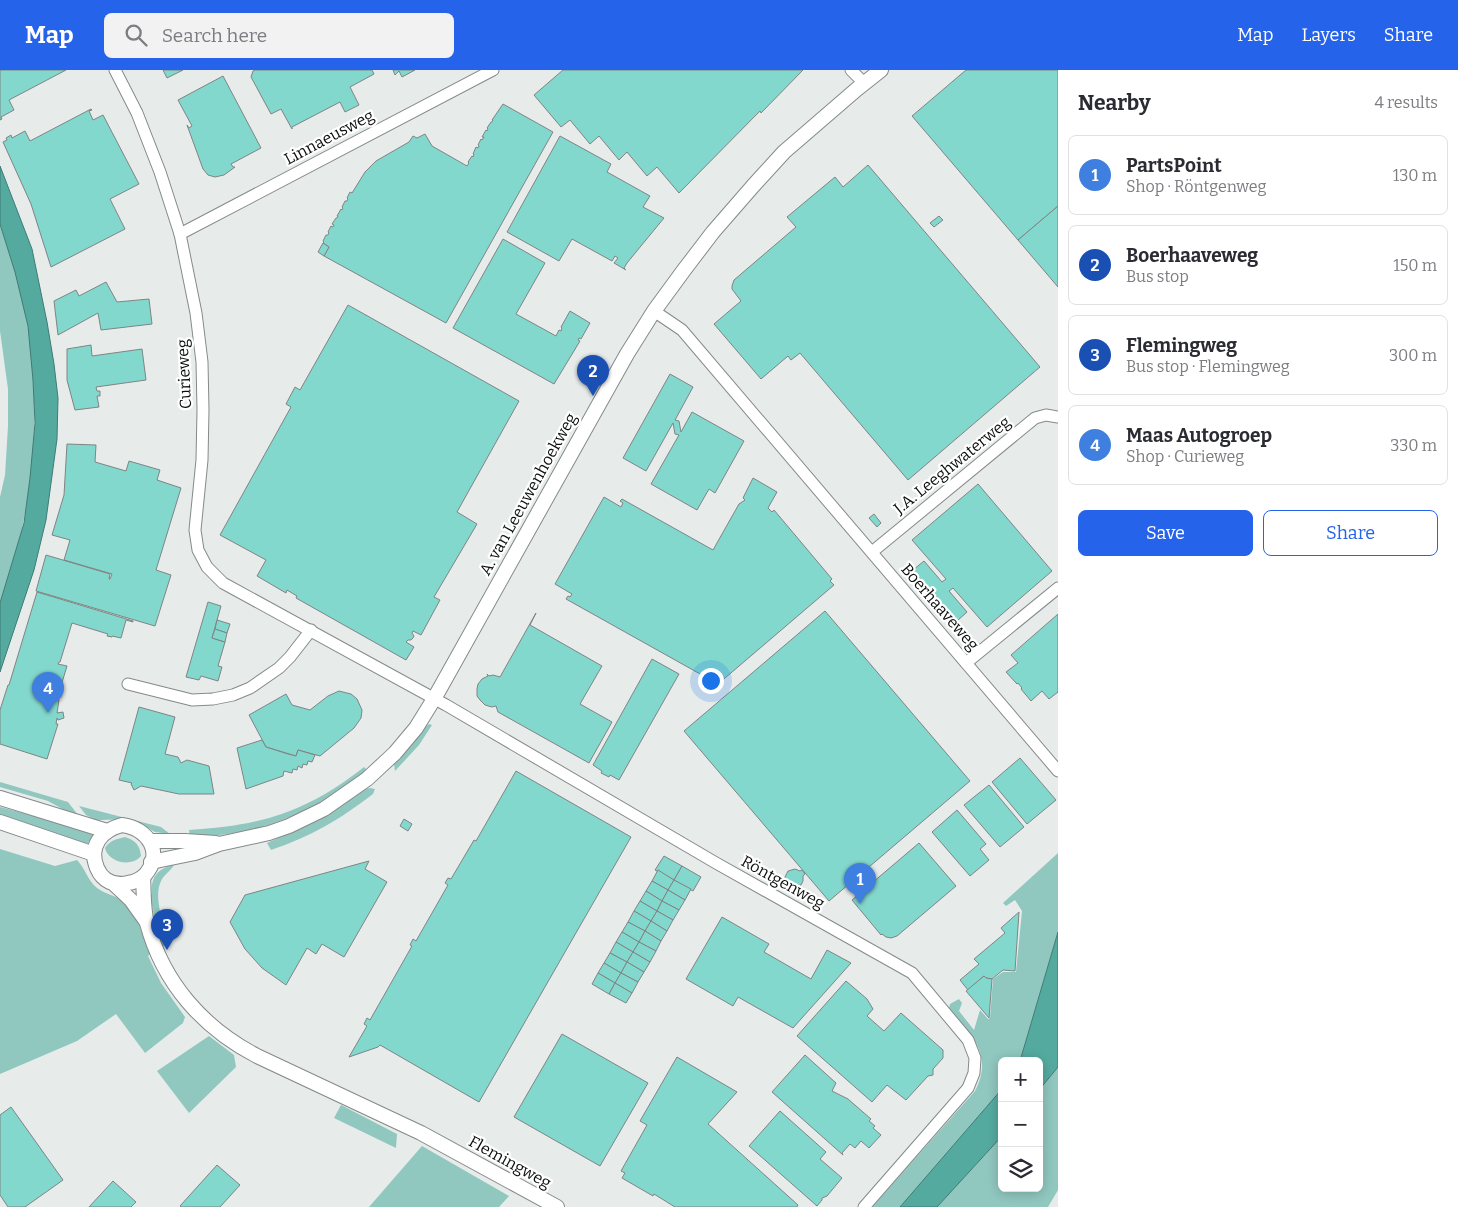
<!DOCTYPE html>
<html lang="en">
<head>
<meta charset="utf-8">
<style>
	:root { --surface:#fff; --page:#f2f2f3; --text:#2b2b33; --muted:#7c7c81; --line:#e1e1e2; --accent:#2563eb }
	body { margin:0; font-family:Bitter,serif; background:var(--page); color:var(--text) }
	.controls { position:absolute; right:15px; bottom:15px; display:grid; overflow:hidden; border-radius:8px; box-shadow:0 2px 12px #0003 }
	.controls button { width:45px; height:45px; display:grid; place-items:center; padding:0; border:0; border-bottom:1px solid var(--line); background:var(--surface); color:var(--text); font:25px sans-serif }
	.you { position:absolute; left:710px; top:610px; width:18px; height:18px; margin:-12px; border:4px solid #fff; border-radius:50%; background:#1a73e8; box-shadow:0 0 0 8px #1a73e833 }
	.badge { display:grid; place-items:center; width:32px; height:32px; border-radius:50%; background:var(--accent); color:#fff; font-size:16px; font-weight:700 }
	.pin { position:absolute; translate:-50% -41px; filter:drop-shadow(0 1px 2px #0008) }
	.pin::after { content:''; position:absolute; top:26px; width:18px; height:15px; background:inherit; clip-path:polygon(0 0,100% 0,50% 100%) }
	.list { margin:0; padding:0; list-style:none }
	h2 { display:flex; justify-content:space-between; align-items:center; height:65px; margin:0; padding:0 20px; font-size:21px }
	h2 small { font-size:16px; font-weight:400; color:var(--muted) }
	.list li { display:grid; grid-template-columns:32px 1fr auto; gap:15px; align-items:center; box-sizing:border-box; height:80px; margin:0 10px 10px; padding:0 10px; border:1px solid var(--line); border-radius:8px }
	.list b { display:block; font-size:19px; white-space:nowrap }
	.list p { margin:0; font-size:16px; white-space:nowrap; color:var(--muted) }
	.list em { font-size:16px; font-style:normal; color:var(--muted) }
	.actions { display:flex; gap:10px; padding:15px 20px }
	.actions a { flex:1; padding:11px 0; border:1px solid var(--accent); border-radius:8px; text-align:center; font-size:18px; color:var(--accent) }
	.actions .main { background:var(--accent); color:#fff }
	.icon { flex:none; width:28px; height:28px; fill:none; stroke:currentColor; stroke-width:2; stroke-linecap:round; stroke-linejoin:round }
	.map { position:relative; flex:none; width:1058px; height:1137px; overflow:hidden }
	header { display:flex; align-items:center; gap:30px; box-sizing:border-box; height:70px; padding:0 25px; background:var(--accent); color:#fff }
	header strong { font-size:24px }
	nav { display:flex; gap:28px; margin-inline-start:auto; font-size:18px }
	.search { width:350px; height:45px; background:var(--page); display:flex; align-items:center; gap:12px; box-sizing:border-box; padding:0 18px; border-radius:8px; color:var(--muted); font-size:19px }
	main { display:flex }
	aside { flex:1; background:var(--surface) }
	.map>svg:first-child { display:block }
</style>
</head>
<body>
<header>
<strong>Map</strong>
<div class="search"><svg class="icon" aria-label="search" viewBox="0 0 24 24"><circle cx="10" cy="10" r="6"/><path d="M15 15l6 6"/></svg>Search here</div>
<nav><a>Map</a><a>Layers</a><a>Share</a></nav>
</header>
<main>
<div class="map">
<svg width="1058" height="1137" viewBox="0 0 1058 1137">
	<rect width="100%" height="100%" fill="#e7eceb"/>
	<!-- green -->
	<g fill="#90c7bf">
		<path d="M0,154C11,188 23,222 28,257C37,318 37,392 23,453C18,480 9,507 0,533V427L5,405L8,356V319L0,261Z"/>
		<path d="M429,654L432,655L419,675L395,701L394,694L397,689L425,657Z"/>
		<path d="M364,697L367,700C315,743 257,766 190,767L189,760C261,756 307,742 364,697Z"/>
		<path d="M0,712L68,732L78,745L77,747L48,731L0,717Z"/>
		<path d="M370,718L375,719L373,724C339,750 312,766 271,780L267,773L319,750L342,735L366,719Z"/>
		<path d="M79,736L161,757L170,764L155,762L140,753L130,749L100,750L99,752L86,745Z"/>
		<path d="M0,737L94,762L95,763L87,774L0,744Z"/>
		<path d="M125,767C135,770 140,775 141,786C131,798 108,792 105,778C110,770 117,769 125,767Z"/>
		<path d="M0,779L55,796L77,790C85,798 88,811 97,818C105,824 117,826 125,832C135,839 145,871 150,884L148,886L161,913L185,947L183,953L145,983L116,944L77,971L0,1004Z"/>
		<path d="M1058,783V862L1020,991H1002V1019L900,1137H872L975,1021C994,984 971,965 949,938L950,934L959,929L962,933L959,941L974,960L980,940L988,949L990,948L993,909L1003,902H1016L1022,841L1015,830L1006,836L1003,833Z"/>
		<path d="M174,795C171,801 164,804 161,811C153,827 164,857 170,873L163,876L156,856L150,824H152C150,808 158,798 174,795Z"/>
		<path d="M209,966L234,985L236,997L189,1043L157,1001Z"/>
		<path d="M1058,997V1120L1048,1137H937L1002,1066V1118H1039V1020Z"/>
		<path d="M341,1035L397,1064L396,1078L334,1048Z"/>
		<path d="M422,1076L509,1126L499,1137H369Z"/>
	</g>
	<!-- water -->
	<g fill="#55aaa0" stroke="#3f7b74">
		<path d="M0,96L32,179L47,252L54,294L58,328L57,369L46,450L34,500L0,602V533L24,453L30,408L35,353L33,310L28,256L15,202L0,154Z"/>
		<path d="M1058,862V997L1039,1020V991H1020Z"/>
		<path d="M1002,1019V1066L937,1137H900Z"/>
	</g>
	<!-- building -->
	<g fill="#83d8cd" stroke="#7f8484">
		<path d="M0,0H66L9,30L14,40L1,47L2,49L0,50Z"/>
		<path d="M163,0H183L167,8Z"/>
		<path d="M255,0H372L374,4L350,17L359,35L345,42L340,32L292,57V59L281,39L271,44L251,7L253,1Z"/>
		<path d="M393,0H415L402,7L399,1L395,5Z"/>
		<path d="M563,0H803L761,43L760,41L679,123L657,97L647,106L627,82L619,90L599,66L590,74L570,50L561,57L534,25Z"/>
		<path d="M966,0H1058V136L1018,170L912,46Z"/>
		<path d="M223,6L261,78L231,94L233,97H235L224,105L215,107L208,105L203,99L187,55L189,58L192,56L178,30Z"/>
		<path d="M503,34L553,62L446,253L324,186L329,177L323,173L324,172L323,171L326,165H328L329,163L328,162L331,156L333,157L334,155L332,154L336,148H337L338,146H337L341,139L342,140L343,138L342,137L345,131H347L348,129L347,128L350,122L352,123L365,102L376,91L409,72L413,66L417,68L425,64L432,76L467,96L469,93L468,92L472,86L473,87L474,84H473L476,77L478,78L479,76L478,75L481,69L482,70L484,67H482L486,60L487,61L488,59L487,58L491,52H492L493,50H492Z"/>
		<path d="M91,39L92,40L89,41L93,50L103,45L139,114L110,129L125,159L51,197L31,134L3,72L7,70L6,68L11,65L12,68L25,61L30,71Z"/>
		<path d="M560,66L611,94L607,102L650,126L643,137L664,148L627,193L624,198L626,200L614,193L618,188L615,186L612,191L572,169L559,191L507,162Z"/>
		<path d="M868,95L1040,297L908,410L800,283L791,290L788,286L761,309L714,254L741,231L732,219V216L734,210L796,157L787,147L835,107L843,117Z"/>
		<path d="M1058,136V217L1018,170Z"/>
		<path d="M939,146L943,150L934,157L930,153Z"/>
		<path d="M503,169L545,193L516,244L556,266L559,260L561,261L562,258L561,257L570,241L590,253L581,269L579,268L578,270L580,271L554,314L453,258Z"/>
		<path d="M323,173L329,177L324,186L318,182Z"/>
		<path d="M106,212L117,232L149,229L152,254L101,260L98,243L58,265L54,231L76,220L79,226Z"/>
		<path d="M348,235L519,331L457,442L477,454L434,527L440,530L421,565L413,561L412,563L414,566L413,568L411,570H408L406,572L414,577L406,590L296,528L297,526L287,520L286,523L257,506L266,490L220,465L291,337L286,334L295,317L300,320Z"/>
		<path d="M91,275L92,286L142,279L146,310L96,317L97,321H100V326H97L99,337L75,340L67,310V279Z"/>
		<path d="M670,304L693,317L675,350L679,351L681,362L692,342L744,371L715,423L709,419L697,440L651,414L679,365L675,364L673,353L646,401L623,388Z"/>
		<path d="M67,374L96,375L95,392L126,401L129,391L160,400L157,410L181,418L156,500L171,505L155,556L36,521L46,485L110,504L109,509H110L112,504L64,490L70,470L52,465L64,425Z"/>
		<path d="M753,408L777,422L768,438L772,442L774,440L832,509L830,511L834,515L718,614L566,529L568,526L570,527L572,524L555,514L604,427L621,437L623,433L620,431L622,429L713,480L739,434L745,430L743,428Z"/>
		<path d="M978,414L1052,501L987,557L953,518L949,521L967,542L957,551L913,500L924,491L942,512L946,509L912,470Z"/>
		<path d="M874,444L881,453L877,457L869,448Z"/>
		<path d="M37,522L133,551V552L126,550L121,568L112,566V567L107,566L108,564L72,553L60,592H59L58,594L67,596L57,629L59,630L57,643L63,642L64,648L58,650L57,648L56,654H58L47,689L0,674V640L8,615H9Z"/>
		<path d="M208,532L221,536L212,568L225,572L218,596L222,597L218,611L201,606L199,610L186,607Z"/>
		<path d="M825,541L970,711L829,831L684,661Z"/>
		<path d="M536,543L530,555L602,596L580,634L612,652L589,693L498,642L496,636L492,637L485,635L480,630L477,626V619L478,614L482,609L488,606L487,604L489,606L493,605L500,607Z"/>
		<path d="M1058,544V622L1049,629L1042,621L1031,631L1021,619L1022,618L1018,613L1017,614L1006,602L1018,593L1011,585Z"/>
		<path d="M217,550L230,554L227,563L215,559Z"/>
		<path d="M215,559L227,563L225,572L212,568Z"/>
		<path d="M652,589L679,604L619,710L610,705L609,707L601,703L602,701L593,695Z"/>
		<path d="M339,621L351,624L357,629L362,640L361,648L354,658L320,686L298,680L296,686L266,677L249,645L286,624L292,635L310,640L328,626Z"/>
		<path d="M139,637L175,647L165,684L178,687L181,693L187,690L209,696L214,724H179L141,716L134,720L131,714L132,713L119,710Z"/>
		<path d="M262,670L266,677L288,684L296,686L298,680L315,685L312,692L308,691L307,695L303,694L302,698L298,696L297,700L293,699L292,703L284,701L283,706L246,719L237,678Z"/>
		<path d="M1020,688L1056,730L1027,754L992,712Z"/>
		<path d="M516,701L631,767L479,1032L380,975L378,977L349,987L367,956L364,954L367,948L370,950L412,876L410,875L413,869L416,871L448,815L445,813L448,808L451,809L474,770L476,771Z"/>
		<path d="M989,715L1024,757L1000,777L964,735Z"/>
		<path d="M957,740L986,774L980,779L989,790L970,806L932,762Z"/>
		<path d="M404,749L412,754L408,761L400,756Z"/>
		<path d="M919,773L956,816L897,866L891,868L886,867L882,864L881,865L852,830Z"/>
		<path d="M664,786L682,796L674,810L655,800Z"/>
		<path d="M369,791L365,799L387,812L344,887L322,874L316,884L307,878L286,915L262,898L245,879L230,852L245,825Z"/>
		<path d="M682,796L701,807L693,821L674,810Z"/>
		<path d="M795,799L800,801L802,800L805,804L803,806V811L801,815L793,818L787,815L785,807L788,801Z"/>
		<path d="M658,800L674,810L668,820L652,811Z"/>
		<path d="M674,810L691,819L685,830L668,820Z"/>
		<path d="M652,811L668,820L662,831L646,821Z"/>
		<path d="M668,820L685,830L679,840L662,831Z"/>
		<path d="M646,821L662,831L657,841L640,831Z"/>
		<path d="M640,831L657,841L651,851L634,841Z"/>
		<path d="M662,831L679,840L673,850L657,841Z"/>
		<path d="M634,841L651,851L645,861L628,852Z"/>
		<path d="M657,841L673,850L667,861L651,851Z"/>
		<path d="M1019,842L1015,901L1003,900L992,909L986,908L984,906L968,920L960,910L979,894L974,889L1005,863L1001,858Z"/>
		<path d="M722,847L769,874L764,882L811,909L827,880L851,893L793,958L738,927L733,936L686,909Z"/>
		<path d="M651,851L667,861L661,871L645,861Z"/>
		<path d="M628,852L645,861L639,872L622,862Z"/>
		<path d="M645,861L661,871L656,881L639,872Z"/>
		<path d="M622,862L639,872L633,882L616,872Z"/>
		<path d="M616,872L633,882L627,892L610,883Z"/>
		<path d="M639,872L656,881L650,892L633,882Z"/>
		<path d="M633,882L650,892L644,902L627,892Z"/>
		<path d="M610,883L627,892L621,903L604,893Z"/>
		<path d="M627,892L644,902L638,912L621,903Z"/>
		<path d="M604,893L621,903L615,913L598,903Z"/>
		<path d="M598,903L615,913L609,924L592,914Z"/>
		<path d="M621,903L638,912L632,923L615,913Z"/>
		<path d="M984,906L986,908L992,909L989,948L966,921Z"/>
		<path d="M846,911L867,929L873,939L867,946L884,961L901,943L943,980V988L933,999V1005L928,1006L906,1030L887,1015L872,1032L797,966Z"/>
		<path d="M615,913L632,923L626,933L609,924Z"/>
		<path d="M562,964L648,1013L600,1096L514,1047Z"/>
		<path d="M805,985L836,1013L832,1021L848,1029L871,1049L869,1051L875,1056L873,1058L881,1065L869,1078L861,1071L855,1078L850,1074L842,1083L843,1085L772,1022Z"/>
		<path d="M677,987L737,1022L708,1054L798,1135L797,1137H675L654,1124L653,1126L622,1108L625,1103L621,1101L647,1055L640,1051Z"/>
		<path d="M11,1037L63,1110L25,1137H8L0,1125V1045Z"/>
		<path d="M780,1041L826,1082L820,1089L842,1108L827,1126L822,1128V1130L817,1136L749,1076Z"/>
		<path d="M217,1095L240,1115L220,1137H182L180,1136Z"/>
		<path d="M113,1111L136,1132L131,1137H89Z"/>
	</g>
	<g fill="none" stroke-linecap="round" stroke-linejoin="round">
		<defs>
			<g id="minor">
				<path d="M115,0L137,43L160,102L180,164L196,243L202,292L203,340L202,390L195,460L198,480L207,497L223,513L446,635L716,793L912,903L968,970L975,988L974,1003L968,1018L864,1137"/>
				<path d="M851,0L864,13"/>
				<path d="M180,164L493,0"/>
				<path d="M654,241L682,260L1058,701"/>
				<path d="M872,482L1035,348L1046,345L1058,347"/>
				<path d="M966,593L1058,518"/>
				<path d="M128,614L192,630L213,629L233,625L250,618L279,598L290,587L311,560"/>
			</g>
			<g id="tertiary">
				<path d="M0,728L107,761"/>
				<path d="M0,752L94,784"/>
				<path d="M122,755C148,758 164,783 145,805C140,810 134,812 128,813C114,816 103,812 97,798C88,776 102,760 122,755Z"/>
				<path d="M150,771H185L216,773"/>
				<path d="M151,792L195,783L219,774L269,763L289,756L324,739L367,709L395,683L416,658L434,629L627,284L654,241L684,200L713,162L753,116L784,82L857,19L881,0"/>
				<path d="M143,807C144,822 143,839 147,853C163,913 203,958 257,986L421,1063L557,1137"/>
				<path d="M115,815L131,830L146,851"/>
			</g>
		</defs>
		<!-- minor casing -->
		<use href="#minor" stroke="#848a89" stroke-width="13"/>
		<!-- tertiary casing -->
		<use href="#tertiary" stroke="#848a89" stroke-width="16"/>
		<!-- minor -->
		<use href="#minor" stroke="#fff" stroke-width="11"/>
		<!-- tertiary -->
		<use href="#tertiary" stroke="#fff" stroke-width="14"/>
	</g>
	<g text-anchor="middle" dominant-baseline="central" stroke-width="4.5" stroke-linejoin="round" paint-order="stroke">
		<!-- street labels -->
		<g font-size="16" fill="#0b0d0c" stroke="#fff">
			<text transform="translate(329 67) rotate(-28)">Linnaeusweg</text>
			<text transform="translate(184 304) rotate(-93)">Curieweg</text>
			<text transform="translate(952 395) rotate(-39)">J.A. Leeghwaterweg</text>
			<text transform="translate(528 424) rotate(-61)">A. van Leeuwenhoekweg</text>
			<text transform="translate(940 537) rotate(49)">Boerhaaveweg</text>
			<text transform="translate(783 812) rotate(29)">Röntgenweg</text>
			<text transform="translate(510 1092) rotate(29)">Flemingweg</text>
		</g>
	</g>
</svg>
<div class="controls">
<button>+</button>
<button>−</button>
<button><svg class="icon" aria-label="layers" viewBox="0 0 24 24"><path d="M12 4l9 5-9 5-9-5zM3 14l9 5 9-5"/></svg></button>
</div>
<div class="you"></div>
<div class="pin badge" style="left:860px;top:834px;background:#3f7fe0">1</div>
<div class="pin badge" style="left:593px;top:326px;background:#1a4fb4">2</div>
<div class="pin badge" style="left:167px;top:880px;background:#1a4fb4">3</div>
<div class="pin badge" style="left:48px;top:643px;background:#3f7fe0">4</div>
</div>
<aside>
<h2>Nearby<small>4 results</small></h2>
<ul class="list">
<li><span class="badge" style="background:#3f7fe0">1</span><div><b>PartsPoint</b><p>Shop · Röntgenweg</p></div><em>130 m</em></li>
<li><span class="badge" style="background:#1a4fb4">2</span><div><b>Boerhaaveweg</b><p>Bus stop</p></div><em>150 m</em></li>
<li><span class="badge" style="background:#1a4fb4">3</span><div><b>Flemingweg</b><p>Bus stop · Flemingweg</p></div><em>300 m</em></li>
<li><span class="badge" style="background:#3f7fe0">4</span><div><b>Maas Autogroep</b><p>Shop · Curieweg</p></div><em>330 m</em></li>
</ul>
<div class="actions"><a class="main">Save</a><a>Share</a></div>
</aside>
</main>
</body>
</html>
